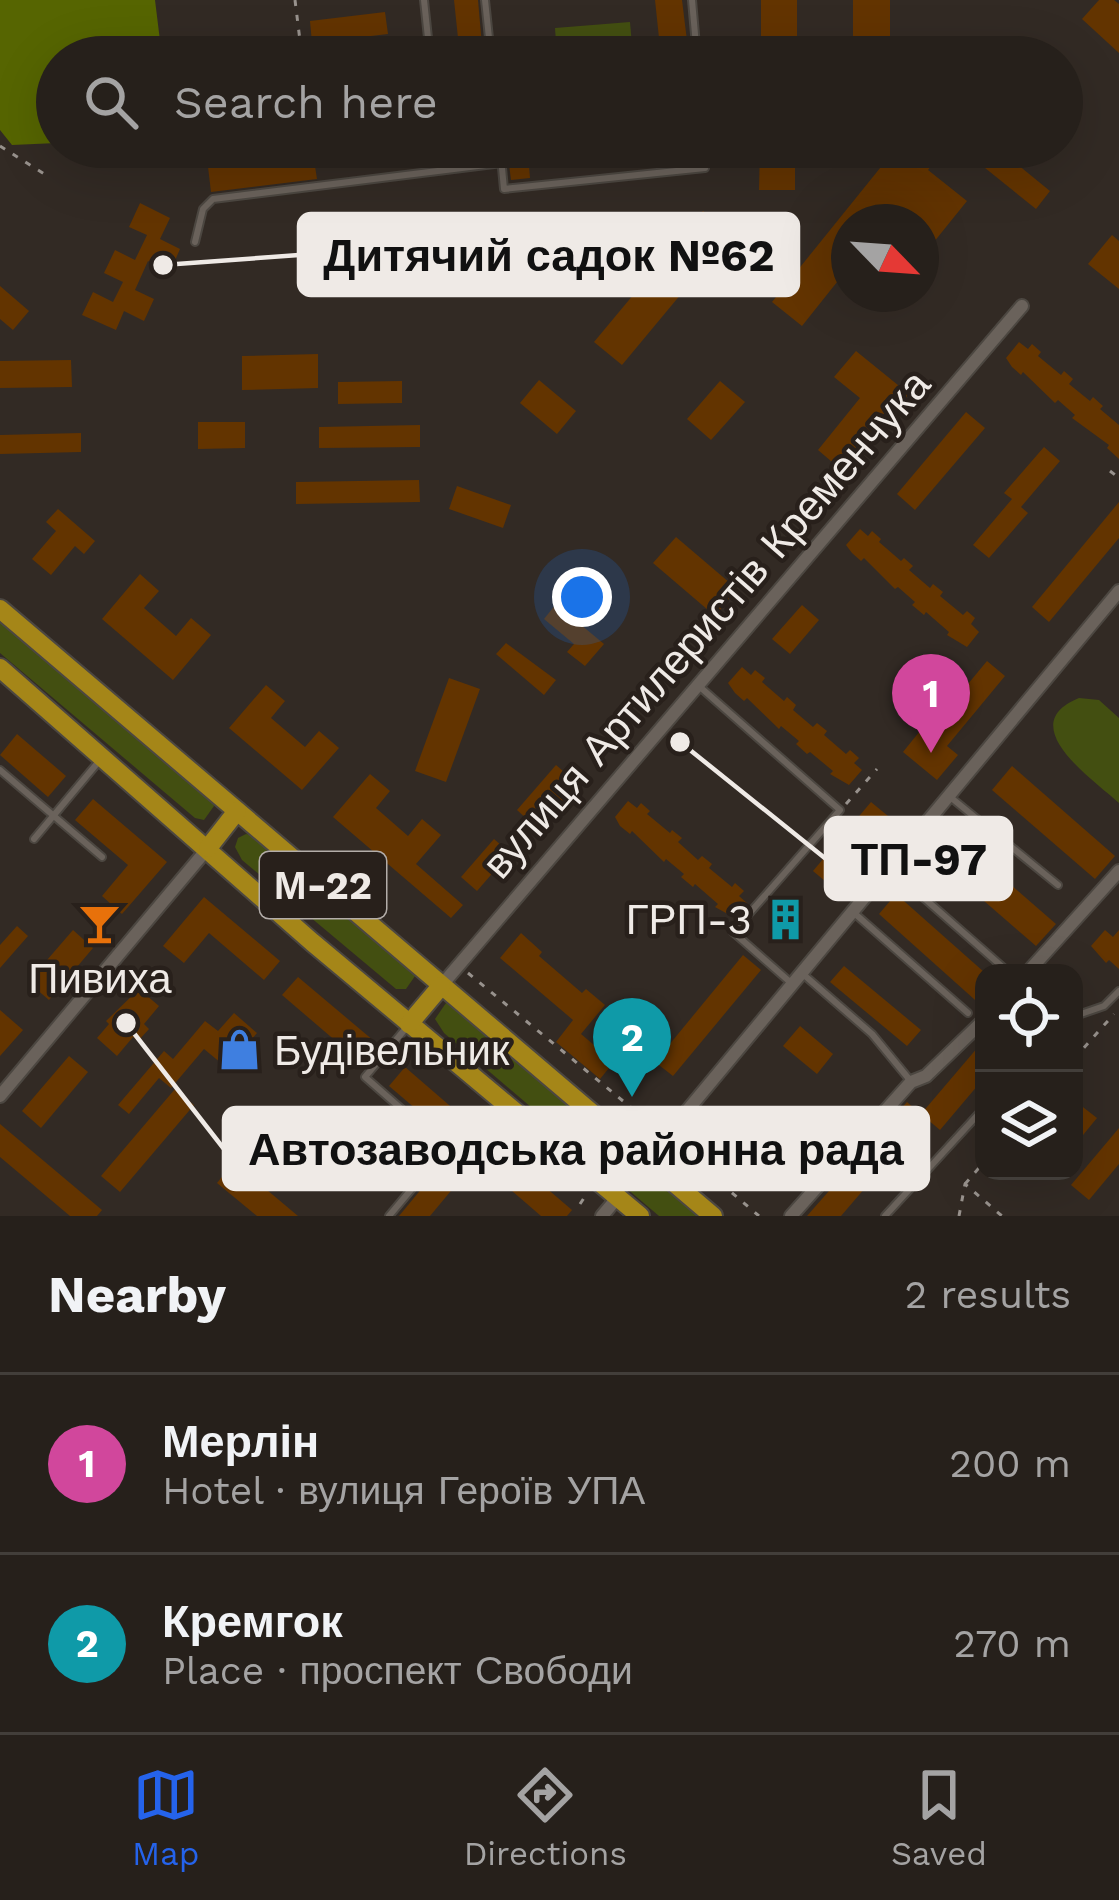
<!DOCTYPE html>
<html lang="en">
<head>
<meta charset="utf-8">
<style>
	:root { --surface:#26201b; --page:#322d28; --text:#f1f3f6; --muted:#a4a3a3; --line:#423e3a; --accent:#2563eb }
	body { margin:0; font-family:"Work Sans",sans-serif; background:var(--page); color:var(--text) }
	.controls { position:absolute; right:36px; bottom:36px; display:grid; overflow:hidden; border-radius:24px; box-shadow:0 12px 48px #0002 }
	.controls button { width:108px; height:108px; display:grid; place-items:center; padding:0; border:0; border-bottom:3px solid var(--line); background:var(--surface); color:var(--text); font:60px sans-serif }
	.compass { position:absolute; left:831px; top:204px; width:108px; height:108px; border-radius:50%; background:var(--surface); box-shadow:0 12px 48px #0002; rotate:115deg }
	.you { position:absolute; left:582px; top:597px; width:42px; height:42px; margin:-30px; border:9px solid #fff; border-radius:50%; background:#1a73e8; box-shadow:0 0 0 18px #1a73e833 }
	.badge { display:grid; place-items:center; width:78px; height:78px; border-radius:50%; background:var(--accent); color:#fff; font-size:39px; font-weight:700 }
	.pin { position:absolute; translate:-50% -99px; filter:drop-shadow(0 3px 6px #0008) }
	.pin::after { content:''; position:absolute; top:63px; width:42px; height:36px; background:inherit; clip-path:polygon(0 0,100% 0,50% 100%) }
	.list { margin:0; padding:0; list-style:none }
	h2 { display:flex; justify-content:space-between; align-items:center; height:156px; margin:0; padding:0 48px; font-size:51px }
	h2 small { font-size:39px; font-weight:400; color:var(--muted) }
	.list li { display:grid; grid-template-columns:78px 1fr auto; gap:36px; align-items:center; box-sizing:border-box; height:180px; padding:0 48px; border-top:3px solid var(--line) }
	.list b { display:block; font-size:45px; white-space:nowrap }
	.list p { margin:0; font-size:39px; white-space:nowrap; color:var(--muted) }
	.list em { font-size:39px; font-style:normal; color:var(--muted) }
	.icon { flex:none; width:66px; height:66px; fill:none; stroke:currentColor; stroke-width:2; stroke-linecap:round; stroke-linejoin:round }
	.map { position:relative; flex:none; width:1119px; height:1216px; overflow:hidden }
	.search { position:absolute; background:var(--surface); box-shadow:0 12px 48px #0002; left:36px; right:36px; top:36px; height:132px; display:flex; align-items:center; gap:30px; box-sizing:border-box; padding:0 42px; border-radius:66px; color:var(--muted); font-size:45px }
	.sheet { height:516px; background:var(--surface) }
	nav { display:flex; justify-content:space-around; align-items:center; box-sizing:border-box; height:168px; border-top:3px solid var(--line); background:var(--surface); font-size:33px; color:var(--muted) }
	nav a { display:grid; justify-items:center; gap:6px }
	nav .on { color:var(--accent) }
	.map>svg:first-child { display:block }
</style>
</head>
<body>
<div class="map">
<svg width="1119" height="1216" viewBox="0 0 1119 1216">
	<rect width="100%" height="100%" fill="#322a24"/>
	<!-- green -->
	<g fill="#434f11">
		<path d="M630,22L633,57H557L555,28Z"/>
		<path d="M0,619L211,799L214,806L204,820L195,818L0,653Z"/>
		<path d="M1079,698L1099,700L1119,718V803C1094,780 1012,725 1079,698Z"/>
		<path d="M246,834L252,835L409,968L415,976L406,989H396L242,860L235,847L238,838Z"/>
		<path d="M446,1003L451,1004L698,1216H659L444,1033L435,1019Z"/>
	</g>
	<!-- forest -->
	<path fill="#566501" d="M0,0H155L162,57H57V143L12,145L0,130Z"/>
	<!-- building -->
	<g fill="#633400">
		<path d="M454,0H478L483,57H460Z"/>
		<path d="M655,0H682L689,57H661Z"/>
		<path d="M761,0H797V52L761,53Z"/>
		<path d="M853,0H890V52L853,51Z"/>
		<path d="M1099,0H1114L1119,4V53L1082,19Z"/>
		<path d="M385,12L388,34L312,43L310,21Z"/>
		<path d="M592,147H696L697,161L639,167L638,157L594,162Z"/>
		<path d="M760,147H795V190H759Z"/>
		<path d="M897,147H946L928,170L967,201L921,258V222H849V267L802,326L772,302Z"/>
		<path d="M959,147H996L1050,191L1036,209Z"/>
		<path d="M313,153L317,179L211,192L208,167Z"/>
		<path d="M528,154L530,178L511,180L508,156Z"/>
		<path d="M140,203L170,218L160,239L180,249L170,272L148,261L135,290L154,299L144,321L124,311L116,330L82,315L93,292L113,302L123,282L104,273L115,250L135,260L147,235L129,227Z"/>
		<path d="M703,211L731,234L622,365L594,342Z"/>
		<path d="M1112,235L1119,241V289L1088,264Z"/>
		<path d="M0,286L29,311L13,330L0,319Z"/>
		<path d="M1019,342L1028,349L1032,344L1041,352L1038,356L1061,375L1064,371L1073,379L1069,384L1090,401L1093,397L1103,406L1100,409L1119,425V459L1107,448L1109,445L1072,418L1075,415L1058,400L1055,403L1023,372L1021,375L1012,367L1006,358Z"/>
		<path d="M856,351L909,394L845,473L818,450L860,398L834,377Z"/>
		<path d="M318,354V388L242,390V356Z"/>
		<path d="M71,360L72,387L0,388V361Z"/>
		<path d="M539,380L576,411L557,434L520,403Z"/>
		<path d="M402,381V403L338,404V382Z"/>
		<path d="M720,381L745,402L711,440L687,419Z"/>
		<path d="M966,412L985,428L915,510L897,494Z"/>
		<path d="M198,422H245V448L198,449Z"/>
		<path d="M420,425V447L319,448V427Z"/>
		<path d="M81,433V452L0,454V435Z"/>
		<path d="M1044,447L1060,461L1021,507L1028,513L989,558L973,545L1012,499L1004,493Z"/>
		<path d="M419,480L420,502L296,504V482Z"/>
		<path d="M457,486L511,505L503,528L449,509Z"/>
		<path d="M1119,502V538L1049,622L1032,607Z"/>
		<path d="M58,509L95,541L84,554L75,546L51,575L32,559L56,531L46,522Z"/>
		<path d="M860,529L868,536L872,531L881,539L879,542L901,561L904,558L913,566L909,570L930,588L933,584L943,592L940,596L963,615L967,611L975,618L971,624L979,632L967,647L947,635L949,632L926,612L924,615L912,605L915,602L898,587L895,589L864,558L861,561L852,553L846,545Z"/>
		<path d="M676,537L737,589L715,616L653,563Z"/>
		<path d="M140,574L159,591L144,608L176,636L191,618L211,635L173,680L102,619Z"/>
		<path d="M556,604L604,644L585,666L567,652L574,644L544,619Z"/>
		<path d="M802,605L819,620L790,654L772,639Z"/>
		<path d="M506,643L556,680L544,695L496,654Z"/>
		<path d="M987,661L1005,676L947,746L958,755L937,780L903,752L924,726L929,731Z"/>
		<path d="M742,667L751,675L755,670L765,678L762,682L784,701L787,697L796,705L793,710L813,727L817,723L827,731L824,735L846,754L850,750L859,758L854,763L862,770L849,785L830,774L833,771L810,752L807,754L796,744L799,741L781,726L779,729L747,698L744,701L735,693L728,683Z"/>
		<path d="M449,678L480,689L446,782L415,771Z"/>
		<path d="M266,685L285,701L271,718L305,747L319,731L339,748L302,790L229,728Z"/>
		<path d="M17,734L66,776L48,797L0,755Z"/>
		<path d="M556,765L578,784L539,830L517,810Z"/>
		<path d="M1012,766L1115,856L1095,879L992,790Z"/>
		<path d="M370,774L390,791L376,808L408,836L422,819L441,835L416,864L463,905L451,918L333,817Z"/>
		<path d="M93,799L167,862L122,914L102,896L128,865L75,820Z"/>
		<path d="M628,801L637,808L641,803L650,811L647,814L670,833L672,830L682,838L678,842L698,860L702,856L712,864L709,868L732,887L735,883L744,891L739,896L748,904L735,918L715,907L718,904L695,884L693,887L681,877L684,874L666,859L664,862L632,831L630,834L620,826L615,817Z"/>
		<path d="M871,802L888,816L831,886L813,871Z"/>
		<path d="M950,832L1056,924L1036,946L930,854Z"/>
		<path d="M494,839L510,853L477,891L461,877Z"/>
		<path d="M896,894L984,972V1008L879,914Z"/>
		<path d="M204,897L280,961L264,980L209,933L184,963L163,946Z"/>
		<path d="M17,926L28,936L0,968V945Z"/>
		<path d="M73,930L93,948L49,1000L28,982Z"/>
		<path d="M1105,930L1113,937L1119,930V969L1109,960L1106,963L1091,946Z"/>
		<path d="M521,933L542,952L539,956L582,993L586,989L605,1005L581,1034L614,1062L600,1079L556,1042L573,1020L500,958Z"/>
		<path d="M743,955L761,970L673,1076L655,1062Z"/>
		<path d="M844,966L921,1030L907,1046L830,982Z"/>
		<path d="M298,977L374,1041L358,1060L282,995Z"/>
		<path d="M139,989L159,1006L144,1024L149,1029L138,1041L133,1037L117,1056L97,1038L109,1024L106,1021Z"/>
		<path d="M0,1010L23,1030L0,1056Z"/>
		<path d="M234,1013L257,1033L227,1068L204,1049L171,1088L159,1078L129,1114L118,1105L164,1051L173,1059L205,1021L218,1031Z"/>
		<path d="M800,1026L833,1054L817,1074L783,1046Z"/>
		<path d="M984,1040V1078L940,1130L921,1114Z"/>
		<path d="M69,1056L88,1072L41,1128L22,1111Z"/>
		<path d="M405,1067L479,1131L463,1149L389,1086Z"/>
		<path d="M175,1089L194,1105L120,1192L101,1176Z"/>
		<path d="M907,1102L925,1118L841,1216H807Z"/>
		<path d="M1079,1104L1097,1118L1074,1146V1110Z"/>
		<path d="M0,1124L102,1210L97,1216H70L0,1157Z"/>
		<path d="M1119,1128V1164L1089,1200L1071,1185Z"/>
		<path d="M496,1145L572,1210L567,1216H541L481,1164Z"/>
		<path d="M234,1162L298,1216H257L217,1183Z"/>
		<path d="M442,1164L460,1180L430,1216H399Z"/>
	</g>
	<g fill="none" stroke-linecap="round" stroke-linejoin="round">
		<defs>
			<g id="service">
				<path d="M424,0L430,57"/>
				<path d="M485,0L491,57"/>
				<path d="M692,0L697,57"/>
				<path d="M316,57L428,43"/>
				<path d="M440,147L443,170"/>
				<path d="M500,147L504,189L705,168L703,147"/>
				<path d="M195,242L203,209L213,199L502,163"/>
				<path d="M700,687L840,810L733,932L790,982"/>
				<path d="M0,770L102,857"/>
				<path d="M949,796L1058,885"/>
				<path d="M34,839L100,760"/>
				<path d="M892,870L1006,970"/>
				<path d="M853,912L968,1013"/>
				<path d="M804,975L872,1034L909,1079"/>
				<path d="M1074,1011L1078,1015L1104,1006L1119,991"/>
				<path d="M462,1162L507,1111"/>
				<path d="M389,1216L446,1148L365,1077L406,1028"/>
				<path d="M885,1216L984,1108"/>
			</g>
			<g id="minor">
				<path d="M1027,973L1119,871"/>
				<path d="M441,986L1022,306"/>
				<path d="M0,1096L208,848"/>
				<path d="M647,1159L1119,591"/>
				<path d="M602,1216L618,1197"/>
				<path d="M791,1216L911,1082L926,1076L984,1020"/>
			</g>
			<g id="trunk">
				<path d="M0,609L713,1216"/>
				<path d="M0,668L312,942L640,1216"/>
				<path d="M208,848L237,811"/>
				<path d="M409,1024L441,986"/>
			</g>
		</defs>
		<!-- service casing -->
		<use href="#service" stroke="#4c4741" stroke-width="10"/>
		<!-- minor casing -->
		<use href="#minor" stroke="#4c4741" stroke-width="16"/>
		<!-- trunk casing -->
		<use href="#trunk" stroke="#4c4741" stroke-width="22"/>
		<!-- path -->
		<g stroke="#98928d" stroke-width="3" stroke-dasharray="6 9" stroke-linecap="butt">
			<path d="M295,0L302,57"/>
			<path d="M0,146L49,177"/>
			<path d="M1110,471L1119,478"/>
			<path d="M846,804L877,769"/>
			<path d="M468,973L646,1120"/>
			<path d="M1074,1059L1114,1014"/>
			<path d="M638,1132L647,1121L655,1127"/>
			<path d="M675,1144L759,1216"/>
			<path d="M965,1184L984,1162"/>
			<path d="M580,1204L586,1195"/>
			<path d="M959,1216L965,1184L1002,1216"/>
		</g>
		<!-- service -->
		<use href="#service" stroke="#6a625b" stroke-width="6"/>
		<!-- minor -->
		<use href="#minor" stroke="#6a625b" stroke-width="12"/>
		<!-- trunk -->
		<use href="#trunk" stroke="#a58618" stroke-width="18"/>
	</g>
	<!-- icons -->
	<defs>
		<symbol id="building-bare" viewBox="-9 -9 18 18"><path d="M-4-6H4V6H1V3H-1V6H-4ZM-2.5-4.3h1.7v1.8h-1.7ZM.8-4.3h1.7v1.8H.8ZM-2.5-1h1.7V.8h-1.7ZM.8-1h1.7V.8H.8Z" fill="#0f9aa8" stroke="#28201b" stroke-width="2.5" paint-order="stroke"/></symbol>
		<symbol id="bar-bare" viewBox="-9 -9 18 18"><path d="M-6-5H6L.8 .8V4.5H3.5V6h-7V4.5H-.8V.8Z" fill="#e8710a" stroke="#28201b" stroke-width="2.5" paint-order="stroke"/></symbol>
		<symbol id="shop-bare" viewBox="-9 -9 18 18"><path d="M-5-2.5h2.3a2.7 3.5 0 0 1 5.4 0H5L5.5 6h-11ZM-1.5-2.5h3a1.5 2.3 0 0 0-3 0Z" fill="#3f7fe0" stroke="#28201b" stroke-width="2.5" paint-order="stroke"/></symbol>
	</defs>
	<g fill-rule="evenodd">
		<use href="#building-bare" x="756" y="890" width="59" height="59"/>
		<use href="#bar-bare" x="70" y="894" width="59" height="59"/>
		<use href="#shop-bare" x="210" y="1020" width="59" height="59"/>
	</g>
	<g text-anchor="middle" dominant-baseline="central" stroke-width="9" stroke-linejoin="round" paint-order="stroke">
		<!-- shield labels -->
		<rect fill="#28201b" stroke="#b3ada9" stroke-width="3" x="260" y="852" width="126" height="66" rx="9"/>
		<g font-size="39" font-weight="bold" fill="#efeae6">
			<text x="323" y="885">М-22</text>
		</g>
		<!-- street labels -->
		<g font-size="42" fill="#efeae6" stroke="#28201b">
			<text transform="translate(706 624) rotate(-49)">вулиця Артилеристів Кременчука</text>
		</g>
		<!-- poi labels -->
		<g font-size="42" fill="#efeae6" stroke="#28201b" text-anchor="end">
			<text x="752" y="919">ГРП-3</text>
			<text x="100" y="978" text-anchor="middle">Пивиха</text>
			<text x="274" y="1050" text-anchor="start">Будівельник</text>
		</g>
	</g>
	<!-- callouts -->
	<path fill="none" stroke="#efeae6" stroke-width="4.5" d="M163 265L299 255M680 742L826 859M126 1023L224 1149"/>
	<g fill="#efeae6" stroke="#28201b" stroke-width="4.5">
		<circle cx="163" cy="265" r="12"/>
		<circle cx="680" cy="742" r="12"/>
		<circle cx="126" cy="1023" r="12"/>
	</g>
	<g fill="#efeae6" stroke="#efeae6" stroke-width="4.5">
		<rect x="299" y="214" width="499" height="81" rx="12"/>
		<rect x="826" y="818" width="185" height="81" rx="12"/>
		<rect x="224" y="1108" width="704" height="81" rx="12"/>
	</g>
	<g font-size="45" text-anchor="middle" font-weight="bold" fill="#111">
		<text x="549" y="271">Дитячий садок №62</text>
		<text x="919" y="875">ТП-97</text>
		<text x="576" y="1165">Автозаводська районна рада</text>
	</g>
</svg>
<div class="controls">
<button><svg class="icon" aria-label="locate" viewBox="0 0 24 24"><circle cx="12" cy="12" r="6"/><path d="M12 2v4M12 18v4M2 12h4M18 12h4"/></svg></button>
<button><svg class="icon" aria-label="layers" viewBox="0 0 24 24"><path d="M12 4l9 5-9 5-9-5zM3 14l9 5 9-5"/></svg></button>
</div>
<svg class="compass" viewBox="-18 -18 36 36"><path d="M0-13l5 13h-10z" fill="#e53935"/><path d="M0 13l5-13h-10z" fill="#a4a3a3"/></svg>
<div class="you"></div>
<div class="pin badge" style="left:931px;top:753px;background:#d1479c">1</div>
<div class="pin badge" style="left:632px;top:1097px;background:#0f9aa8">2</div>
<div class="search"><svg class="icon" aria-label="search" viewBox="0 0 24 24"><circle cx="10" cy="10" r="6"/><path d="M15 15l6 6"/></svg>Search here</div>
</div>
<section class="sheet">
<h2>Nearby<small>2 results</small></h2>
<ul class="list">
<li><span class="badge" style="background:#d1479c">1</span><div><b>Мерлін</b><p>Hotel · вулиця Героїв УПА</p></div><em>200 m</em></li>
<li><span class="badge" style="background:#0f9aa8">2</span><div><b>Кремгок</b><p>Place · проспект Свободи</p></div><em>270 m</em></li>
</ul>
</section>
<nav>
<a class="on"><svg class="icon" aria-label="map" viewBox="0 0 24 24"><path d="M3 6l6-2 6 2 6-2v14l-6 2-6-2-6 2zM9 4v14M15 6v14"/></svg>Map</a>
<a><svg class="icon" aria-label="directions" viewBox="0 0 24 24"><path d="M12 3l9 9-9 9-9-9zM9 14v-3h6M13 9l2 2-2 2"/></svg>Directions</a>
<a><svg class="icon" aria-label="saved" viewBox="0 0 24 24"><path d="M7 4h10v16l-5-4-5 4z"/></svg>Saved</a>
</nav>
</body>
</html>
